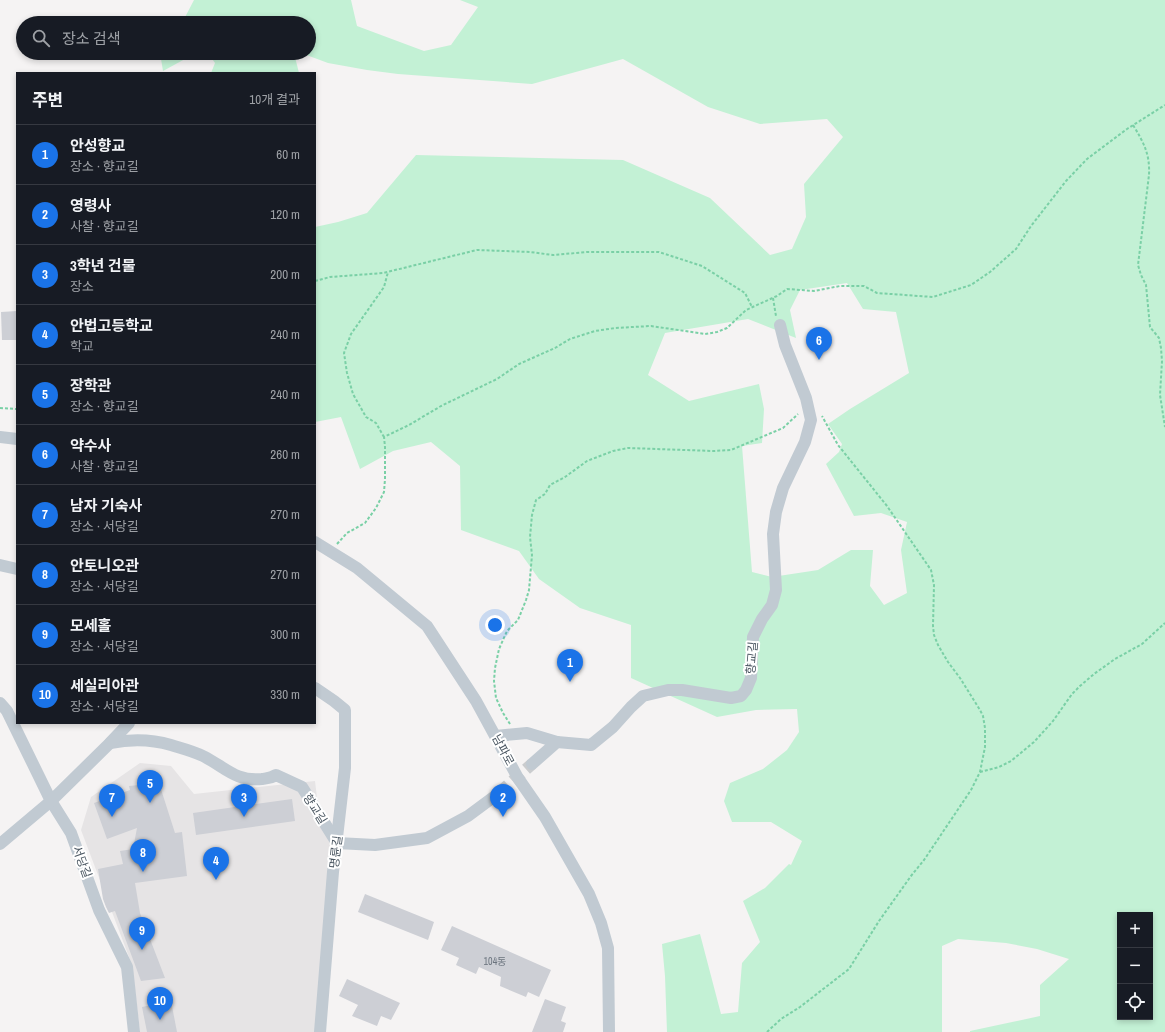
<!DOCTYPE html>
<html lang="ko">
<head>
<meta charset="utf-8">
<style>
	:root { --surface:#171b24; --page:#242831; --text:#f1f3f6; --muted:#9ea1a6; --line:#363941; --accent:#1a73e8 }
	body { margin:0; font-family:"Archivo Narrow","Noto Sans KR",sans-serif; background:var(--page); color:var(--text) }
	.controls { position:absolute; right:12px; bottom:12px; display:grid; overflow:hidden; border-radius:0px; box-shadow:0 2px 6px #0003 }
	.controls button { width:36px; height:36px; display:grid; place-items:center; padding:0; border:0; border-bottom:1px solid var(--line); background:var(--surface); color:var(--text); font:20px sans-serif }
	.you { position:absolute; left:495px; top:625px; width:14px; height:14px; margin:-10px; border:3px solid #fff; border-radius:50%; background:#1a73e8; box-shadow:0 0 0 6px #1a73e833 }
	.badge { display:grid; place-items:center; width:26px; height:26px; border-radius:50%; background:var(--accent); color:#fff; font-size:13px; font-weight:700 }
	.pin { position:absolute; translate:-50% -33px; filter:drop-shadow(0 1px 2px #0008) }
	.pin::after { content:''; position:absolute; top:21px; width:14px; height:12px; background:inherit; clip-path:polygon(0 0,100% 0,50% 100%) }
	.list { margin:0; padding:0; list-style:none }
	h2 { display:flex; justify-content:space-between; align-items:center; height:52px; margin:0; padding:0 16px; font-size:17px }
	h2 small { font-size:13px; font-weight:400; color:var(--muted) }
	.list li { display:grid; grid-template-columns:26px 1fr auto; gap:12px; align-items:center; box-sizing:border-box; height:60px; padding:0 16px; border-top:1px solid var(--line) }
	.list b { display:block; font-size:15px; white-space:nowrap }
	.list p { margin:0; font-size:13px; white-space:nowrap; color:var(--muted) }
	.list em { font-size:13px; font-style:normal; color:var(--muted) }
	.icon { flex:none; width:22px; height:22px; fill:none; stroke:currentColor; stroke-width:2; stroke-linecap:round; stroke-linejoin:round }
	.map { position:relative; flex:none; width:1165px; height:1032px; overflow:hidden }
	.search { position:absolute; background:var(--surface); box-shadow:0 2px 6px #0003; left:16px; top:16px; width:300px; height:44px; display:flex; align-items:center; gap:10px; box-sizing:border-box; padding:0 14px; border-radius:22px; color:var(--muted); font-size:15px }
	.panel { position:absolute; background:var(--surface); box-shadow:0 2px 6px #0003; left:16px; top:72px; width:300px; height:652px; border-radius:0px }
	.map>svg:first-child { display:block }
</style>
</head>
<body>
<div class="map">
<svg width="1165" height="1032" viewBox="0 0 1165 1032">
	<rect width="100%" height="100%" fill="#f5f3f3"/>
	<!-- education -->
	<path fill="#e6e4e5" d="M140,763L171,766L194,794L315,781L318,806L334,842L321,1032H140L132,965L81,830L91,797Z"/>
	<!-- green -->
	<g fill="#c3f1d5" fill-rule="evenodd">
		<path d="M194,0H351L357,26L424,51L451,45L478,7L460,0H1165V1032H970V1031L1040,1016V985L1069,959L1037,949L1006,943L958,939L942,946V1032H667L665,976L662,944L700,934L721,1014L738,1012L742,963L760,942L743,901L765,888L789,864L791,865L802,841L771,822H732L724,801L730,783L763,769L787,750L799,732L797,709L756,710L717,717L631,678V625L580,608L539,579L519,551L461,530L460,466L431,442L393,451L360,469L341,417L315,422V227L338,222L367,213L416,155L623,160L710,198L770,255L792,249L806,217L804,184L843,137L827,119L760,124L708,107L623,59L532,84L398,74L367,70L328,63L301,53H309V23H182ZM847,283L863,309L896,312L909,373L850,409L828,424L842,444L839,452L826,464L854,516L881,513L907,522L901,550L907,593L884,605L870,586L873,550H851L818,570L772,577L752,572L742,446L762,443L764,409L759,384L689,401L648,375L665,333L748,319L796,338L790,310L800,290ZM1120,915H1150V1017H1120Z"/>
		<path d="M160,53H196L163,71Z"/>
		<path d="M208,53H294L299,73H211L215,63Z"/>
	</g>
	<!-- building -->
	<g fill="#cdcfd5">
		<path d="M17,311V340H2L1,312Z"/>
		<path d="M159,783L175,833L182,832L187,876L135,883L140,913L165,978L141,981L115,911L109,913L106,907L103,899L98,869L123,864L120,851L133,849L137,828L107,839L94,803L130,790L129,786Z"/>
		<path d="M292,799L295,821L196,835L193,813Z"/>
		<path d="M365,894L434,922L428,940L358,912Z"/>
		<path d="M452,926L551,970L539,997L528,992L526,997L500,986L501,977L479,967L476,974L456,965L459,958L441,950Z"/>
		<path d="M347,979L400,1003L391,1020L381,1016L377,1026L352,1016L358,1005L339,996Z"/>
		<path d="M545,999L566,1007L561,1021L566,1023L563,1032H532Z"/>
		<path d="M171,1001L177,1032H147L142,1007Z"/>
	</g>
	<g fill="none" stroke-linecap="round" stroke-linejoin="round">
		<!-- minor-tunnel -->
		<path stroke="#caccce" stroke-width="12" stroke-dasharray="12 6" stroke-linecap="butt" d="M499,793L532,764"/>
		<!-- path -->
		<g stroke="#7ad0a6" stroke-width="2" stroke-dasharray="3 2" stroke-linecap="butt">
			<path d="M1133,125C1144,143 1150,154 1149,175L1138,265L1141,275L1146,285L1150,327L1159,338L1161,348L1162,361L1160,395L1165,427"/>
			<path d="M315,281L330,277L383,273L477,250L530,252L553,255L587,252H659L702,266L745,293L752,307"/>
			<path d="M773,298L776,316"/>
			<path d="M0,408L17,409"/>
			<path d="M384,437L376,423L366,417L353,394L347,373L344,353L351,334L384,287L388,272"/>
			<path d="M337,544L347,533L365,523L376,508L384,492L385,479V447L384,437L409,425L441,406L497,379L519,364L555,348L570,339L595,331L615,328L651,326L705,334L717,332L727,328L746,310L777,296L787,289L814,291L840,286H864L877,293L933,297L971,285L990,272L1016,249L1031,226L1066,181L1087,159L1127,129L1165,105"/>
			<path d="M510,724L503,713L496,698L494,681L495,668L499,649L507,631L518,620L526,600L529,590L532,555L530,537L532,515L536,500L545,494L550,485L565,477L587,461L613,451L628,448L713,451L731,450L783,428L798,414"/>
			<path d="M980,772L999,767L1011,761L1034,742L1053,721L1072,694L1080,686L1094,674L1115,659L1142,644L1165,623"/>
			<path d="M767,1032L781,1019L800,1007L849,969L879,921L911,876L924,860L971,790L980,772L985,747V728L983,716L980,710L960,678L948,662L938,645L934,635L933,626L934,585L931,570L887,506L838,445L822,416"/>
		</g>
		<!-- minor -->
		<g stroke="#c1cad2" stroke-width="12">
			<path d="M0,437L17,439"/>
			<path d="M315,542L357,568L427,626L476,701L518,778L545,817L589,894L601,923L608,948L609,1032"/>
			<path d="M0,565L17,569"/>
			<path d="M315,688L334,701L345,710V768L333,872L320,1032"/>
			<path d="M0,703L7,711L51,801L71,833L99,910L127,967L134,1032"/>
			<path d="M496,736L527,733L557,742"/>
			<path d="M110,743C130,739 151,739 171,745C181,748 193,751 203,756C225,767 236,782 262,779C268,778 271,778 276,775L302,787L337,843"/>
			<path d="M532,764L557,742L591,745L613,727L631,707L643,696L668,690H682L731,698L741,696L746,690L751,678L753,637L762,619L772,605L776,590L773,534L776,512L783,488L805,442L811,420L806,398L785,345L780,325"/>
			<path d="M337,843L375,845L427,838L468,816L499,793"/>
			<path d="M0,844L51,801L110,743L129,723"/>
		</g>
	</g>
	<g text-anchor="middle" dominant-baseline="central" stroke-width="4" stroke-linejoin="round" paint-order="stroke">
		<!-- number labels -->
		<g font-size="10" fill="#6b747e">
			<text x="495" y="961">104동</text>
		</g>
		<!-- street labels -->
		<g font-size="12" fill="#4a5661" stroke="#fff">
			<text transform="translate(752 658) rotate(-85)">향교길</text>
			<text transform="translate(503 750) rotate(62)">남파로</text>
			<text transform="translate(315 809) rotate(58)">향교길</text>
			<text transform="translate(336 852) rotate(-83)">명륜길</text>
			<text transform="translate(82 862) rotate(70)">서당길</text>
		</g>
	</g>
</svg>
<div class="controls">
<button>+</button>
<button>−</button>
<button><svg class="icon" aria-label="locate" viewBox="0 0 24 24"><circle cx="12" cy="12" r="6"/><path d="M12 2v4M12 18v4M2 12h4M18 12h4"/></svg></button>
</div>
<div class="you"></div>
<div class="pin badge" style="left:570px;top:682px">1</div>
<div class="pin badge" style="left:503px;top:817px">2</div>
<div class="pin badge" style="left:244px;top:817px">3</div>
<div class="pin badge" style="left:216px;top:880px">4</div>
<div class="pin badge" style="left:150px;top:803px">5</div>
<div class="pin badge" style="left:819px;top:360px">6</div>
<div class="pin badge" style="left:112px;top:817px">7</div>
<div class="pin badge" style="left:143px;top:872px">8</div>
<div class="pin badge" style="left:142px;top:950px">9</div>
<div class="pin badge" style="left:160px;top:1020px">10</div>
<div class="search"><svg class="icon" aria-label="search" viewBox="0 0 24 24"><circle cx="10" cy="10" r="6"/><path d="M15 15l6 6"/></svg>장소 검색</div>
<section class="panel">
<h2>주변<small>10개 결과</small></h2>
<ul class="list">
<li><span class="badge">1</span><div><b>안성향교</b><p>장소 · 향교길</p></div><em>60 m</em></li>
<li><span class="badge">2</span><div><b>영령사</b><p>사찰 · 향교길</p></div><em>120 m</em></li>
<li><span class="badge">3</span><div><b>3학년 건물</b><p>장소</p></div><em>200 m</em></li>
<li><span class="badge">4</span><div><b>안법고등학교</b><p>학교</p></div><em>240 m</em></li>
<li><span class="badge">5</span><div><b>장학관</b><p>장소 · 향교길</p></div><em>240 m</em></li>
<li><span class="badge">6</span><div><b>약수사</b><p>사찰 · 향교길</p></div><em>260 m</em></li>
<li><span class="badge">7</span><div><b>남자 기숙사</b><p>장소 · 서당길</p></div><em>270 m</em></li>
<li><span class="badge">8</span><div><b>안토니오관</b><p>장소 · 서당길</p></div><em>270 m</em></li>
<li><span class="badge">9</span><div><b>모세홀</b><p>장소 · 서당길</p></div><em>300 m</em></li>
<li><span class="badge">10</span><div><b>세실리아관</b><p>장소 · 서당길</p></div><em>330 m</em></li>
</ul>
</section>
</div>
</body>
</html>
